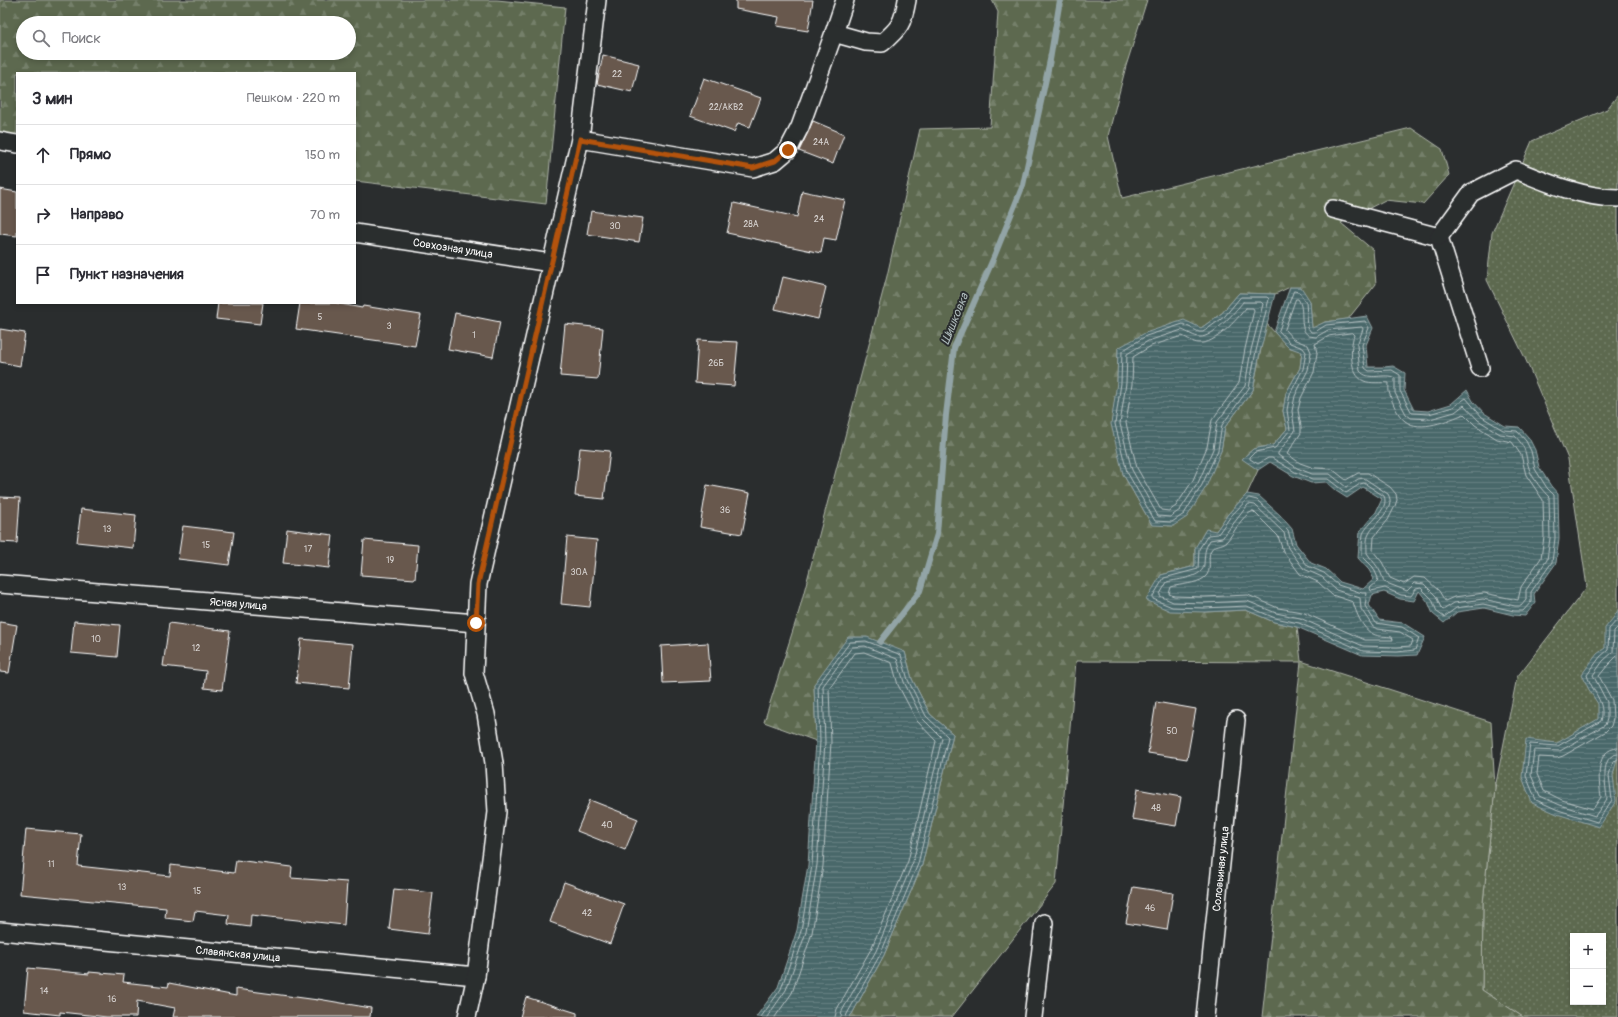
<!DOCTYPE html>
<html lang="ru">
<head>
<meta charset="utf-8">
<style>
	:root { --surface:#fff; --page:#f2f2f3; --text:#2b2b33; --muted:#7c7c81; --line:#e1e1e2 }
	body { margin:0; font-family:Pangolin,sans-serif; background:var(--page); color:var(--text) }
	.controls { position:absolute; right:12px; bottom:12px; display:grid; overflow:hidden; border-radius:0px; box-shadow:0 2px 6px #0003 }
	.controls button { width:36px; height:36px; display:grid; place-items:center; padding:0; border:0; border-bottom:1px solid var(--line); background:var(--surface); color:var(--text); font:20px sans-serif }
	.stop { position:absolute; width:12px; height:12px; margin:-9px; border:3px solid #b45309; border-radius:50%; background:#fff }
	.stop.end { background:#b45309; border-color:#fff; box-shadow:0 1px 4px #0008 }
	.list { margin:0; padding:0; list-style:none }
	h2 { display:flex; justify-content:space-between; align-items:center; height:52px; margin:0; padding:0 16px; font-size:17px }
	h2 small { font-size:13px; font-weight:400; color:var(--muted) }
	.list li { display:grid; grid-template-columns:26px 1fr auto; gap:12px; align-items:center; box-sizing:border-box; height:60px; padding:0 16px; border-top:1px solid var(--line) }
	.list b { display:block; font-size:15px; white-space:nowrap }
	.list em { font-size:13px; font-style:normal; color:var(--muted) }
	.icon { flex:none; width:22px; height:22px; fill:none; stroke:currentColor; stroke-width:2; stroke-linecap:round; stroke-linejoin:round }
	.map { position:relative; flex:none; width:1618px; height:1017px; overflow:hidden }
	.search { position:absolute; background:var(--surface); box-shadow:0 2px 6px #0003; left:16px; top:16px; width:340px; height:44px; display:flex; align-items:center; gap:10px; box-sizing:border-box; padding:0 14px; border-radius:22px; color:var(--muted); font-size:15px }
	.panel { position:absolute; background:var(--surface); box-shadow:0 2px 6px #0003; left:16px; top:72px; width:340px; height:232px; border-radius:0px }
	.map>svg:first-child { display:block }
</style>
</head>
<body>
<div class="map">
<svg width="1618" height="1017" viewBox="0 0 1618 1017">
	<defs>
		<pattern id="grass-dots" width="8" height="8" patternUnits="userSpaceOnUse"><rect width="8" height="8" fill="#5d6950"/><path d="M2 2h.1M6 6h.1" fill="none" stroke="#75806a" stroke-width="1.8" stroke-linecap="round"/></pattern>
		<pattern id="forest-firs" width="22" height="20" patternUnits="userSpaceOnUse"><rect width="22" height="20" fill="#5d6950"/><path d="M5 1l3.5 6h-7zM16 11l3.5 6h-7z" fill="#75806a"/></pattern>
		<pattern id="water-rules" width="6" height="5" patternUnits="userSpaceOnUse"><rect width="6" height="5" fill="#4a686b"/><path d="M0 2.5h6" fill="none" stroke="#657f81"/></pattern>
	</defs>
	<rect width="100%" height="100%" fill="#2a2d2e"/>
	<filter id="ink" filterUnits="userSpaceOnUse"><feTurbulence type="fractalNoise" baseFrequency=".025" numOctaves="2"/><feDisplacementMap in="SourceGraphic" scale="8" xChannelSelector="R" yChannelSelector="G"/><feConvolveMatrix kernelMatrix="1 2 1 2 8 2 1 2 1" color-interpolation-filters="sRGB"/></filter>
	<g filter="url(#ink)">
		<!-- grass -->
		<path fill="url(#grass-dots)" stroke="#aeb4a8" fill-rule="evenodd" d="M1618,95V1017H1523L1482,990L1483,903L1495,788L1517,677L1587,587L1568,459L1525,358L1487,280L1492,233L1532,141L1607,109ZM1573,936H1603V1002H1573Z"/>
		<!-- forest -->
		<g fill="url(#forest-firs)" stroke="#aeb4a8" fill-rule="evenodd">
			<path d="M0,0H497L565,7L546,204L355,181V73H17V139L0,137ZM23,23H349V53H23Z"/>
			<path d="M992,0H1147L1126,66L1108,136L1122,198L1411,128L1442,149L1449,175L1423,204L1385,200L1341,223L1373,250L1376,284L1348,319L1325,322L1312,329L1310,301L1290,287L1275,294L1239,293L1222,313L1201,328L1118,348L1117,382L1123,474L1152,525L1221,451L1225,427L1253,390L1266,323L1288,347L1302,351L1300,368L1286,393L1283,411L1287,429L1273,445L1253,449L1243,458L1258,470L1247,494L1228,514L1216,531L1195,548V566L1161,575L1204,612L1246,610L1274,622L1297,627L1301,661L1491,722L1495,788L1483,903L1482,990L1523,1017H1262L1301,662L1076,661L1056,884L952,1017H849L852,1014L884,955L922,865L953,734L930,714L912,679L905,652L814,684L816,741L764,722L799,611L887,276L920,129L990,127L998,12Z"/>
		</g>
		<!-- water -->
		<g fill="url(#water-rules)" stroke="#92a4a6">
			<path d="M1290,287H1301L1310,301L1312,328L1325,322L1367,316L1373,328L1366,345L1368,367H1384L1393,366L1405,373L1404,390L1414,410L1428,411L1451,404L1467,390L1473,401L1484,413L1505,426L1519,427L1529,438L1535,450L1539,467L1551,486L1558,494L1559,538L1556,563L1534,594L1535,603L1525,616L1513,615L1484,608L1457,612L1444,623L1433,614L1428,602L1419,591L1414,601L1400,599L1384,592L1372,595L1369,605L1379,620L1403,623L1425,637L1417,655L1398,656L1362,655L1297,627L1274,622L1246,610L1204,612L1170,611L1146,600L1161,575L1195,566V548L1206,529L1216,531L1228,514L1247,494L1259,496L1280,515L1292,529L1296,544L1311,563L1326,569L1340,582L1363,589L1374,579L1369,570L1358,558L1360,531L1376,512L1382,499L1363,487L1347,498L1336,491L1326,482L1311,483L1293,476L1270,462L1258,470L1242,459L1253,449L1273,445L1287,429L1283,411L1286,393L1300,368L1302,352L1288,347L1274,332Z"/>
			<path d="M1239,293L1275,294L1260,352L1253,390L1225,427L1221,451L1206,487L1187,517L1173,526L1152,525L1123,474L1111,424L1117,382L1118,348L1145,333L1184,320L1201,328L1222,313Z"/>
			<path d="M1618,610V756L1613,775L1616,801L1599,827L1557,814L1532,803L1522,777L1526,739L1557,743L1598,719V704L1588,688L1582,674L1597,654L1605,648V628L1614,617Z"/>
			<path d="M848,637H867L905,652L912,679L930,714L953,734L922,865L884,955L852,1014L849,1017H756L778,987L797,930L808,865L816,741L814,684Z"/>
		</g>
		<g fill="none" stroke-linecap="round" stroke-linejoin="round">
			<!-- shore -->
			<g stroke="#b7c3c4" stroke-width="1">
				<path d="M1294,291L1299,292L1306,302L1308,328L1311,332H1315L1326,325L1365,321L1369,328L1362,345L1365,368L1369,371L1392,370L1400,375V391L1412,413L1429,414L1453,407L1466,398L1482,417L1503,430L1517,431L1526,441L1531,451L1535,469L1547,488L1554,495L1555,538L1552,562L1531,592V602L1523,611H1514L1483,604L1456,608L1444,617L1437,612L1432,599L1421,588L1416,589L1411,596L1401,595L1385,588L1371,591L1370,588L1377,582L1378,578L1373,567L1362,556C1362,549 1362,540 1363,534C1367,523 1390,510 1384,496L1364,483L1360,484L1346,493L1328,479H1312L1295,472L1272,458H1268L1258,464L1250,459V457L1255,452L1275,448L1290,430L1287,410L1290,394L1303,369L1306,352L1303,348L1290,343L1279,331Z"/>
				<path d="M1241,297H1267L1269,299L1256,351L1249,388L1222,425L1218,450L1202,485L1184,514L1172,522L1155,521L1127,472L1115,424L1121,383L1122,351L1146,336L1183,324L1199,332H1203L1224,317Z"/>
				<path d="M1296,299H1298C1306,310 1297,328 1309,336L1316,337L1328,330L1362,327L1363,329L1357,345L1360,371C1369,382 1385,372 1395,378V393L1406,414L1411,418L1430,419L1455,412L1464,405L1478,420L1500,434L1515,436C1529,451 1524,455 1530,471C1534,480 1542,490 1549,497L1550,538L1547,560L1526,590V600L1521,606H1515L1483,599L1454,603L1443,610L1441,608L1436,596L1424,584L1415,583L1407,591L1384,582C1380,567 1375,565 1367,553C1367,548 1366,539 1369,534C1374,523 1397,509 1388,494L1364,478L1358,479L1346,487L1330,474H1312L1297,468L1278,455V453L1295,431L1292,411L1295,396L1308,370L1311,352L1308,345L1293,339L1285,330Z"/>
				<path d="M1243,302H1261L1263,304L1251,350L1245,386L1217,422L1213,449L1198,483L1180,510L1170,517L1158,516L1132,470L1120,424L1126,383L1127,354L1148,341L1182,330C1188,332 1194,337 1200,337C1212,338 1236,311 1243,302Z"/>
				<path d="M1246,308H1253L1254,310L1245,349L1239,383L1212,420L1207,447L1193,480L1176,506L1169,511L1161,510L1137,468L1126,423L1132,384L1133,357L1151,346L1182,336C1188,338 1193,343 1199,343C1215,345 1237,319 1246,308Z"/>
				<path d="M1352,333L1354,335C1350,347 1349,375 1364,381C1371,384 1381,382 1389,383C1389,386 1388,391 1390,395C1392,402 1398,416 1405,421C1420,433 1449,420 1464,414L1475,425L1497,439L1512,442L1521,455L1526,475L1543,500L1544,537L1541,558L1521,587L1518,600L1484,593L1454,597L1445,601L1439,591L1425,578L1414,577L1404,584L1390,578L1382,562L1373,551L1374,537L1388,520L1395,506L1397,500L1396,494L1390,487L1368,473H1358L1346,480L1332,469L1314,468L1300,463L1287,454L1301,433V426L1298,410L1301,398L1314,372L1317,353L1315,344L1329,336Z"/>
				<path d="M1249,498L1257,500L1288,530L1292,546L1308,566L1324,573L1338,585L1362,593H1367L1365,606L1376,623L1402,627L1419,638L1415,650L1397,652L1363,651L1299,623L1275,618L1247,606L1204,608L1172,607L1153,599V596L1164,578L1198,569L1199,549L1208,535L1218,534L1231,516Z"/>
				<path d="M1249,504L1255,505L1284,533L1288,548L1304,569L1322,577L1336,590L1360,598L1361,609L1373,627L1378,629L1400,632L1413,640L1411,646L1397,647L1363,646L1300,618L1276,613L1247,601L1204,603L1173,602L1160,596V594L1167,582C1178,579 1204,578 1204,564C1205,553 1204,550 1210,540L1222,538Z"/>
				<path d="M1253,511L1278,536L1283,551L1300,574L1318,582L1332,595L1353,602C1356,612 1362,629 1373,634C1379,637 1386,636 1392,637L1393,640H1365L1302,612L1278,608L1248,595L1204,597L1174,596L1169,594L1171,587C1181,584 1196,584 1204,578C1214,570 1206,559 1211,550C1214,544 1222,546 1227,541C1235,532 1241,516 1253,511Z"/>
				<path d="M1618,619L1609,629L1608,650L1600,657L1587,675C1592,692 1606,701 1601,721L1558,746L1530,744L1526,776L1536,800L1558,810L1597,822L1612,800L1609,775L1613,762L1618,759"/>
				<path d="M1618,627L1614,631L1613,652L1603,661L1593,675L1607,702V719L1605,725L1560,751L1534,750L1531,775L1540,796L1560,805L1595,816L1607,799C1606,786 1599,755 1618,754"/>
				<path d="M1618,655L1608,665L1599,676L1612,700L1613,719L1611,726L1605,732L1563,756L1557,758L1539,757L1537,774L1544,791L1562,800L1593,809L1601,797C1599,781 1594,749 1618,748"/>
				<path d="M761,1017L781,989L801,931L812,865L820,741L818,685L850,642L866,641L901,655L908,680L926,716L948,737L918,864L881,953L847,1014L846,1017"/>
				<path d="M767,1017L786,990L806,932L817,865L825,742L823,686L852,647L865,646L897,659L904,682L922,718L942,738L913,862L876,951L842,1011L841,1017"/>
				<path d="M775,1017L792,993L812,933L823,866L831,742L829,689L855,653L864,652L892,663L898,685L917,721L936,741L908,861L871,949L837,1009L835,1017"/>
			</g>
			<!-- stream -->
			<path stroke="#92a4a6" stroke-width="6" d="M880,642L920,591L937,534L946,415L954,348L994,257L1023,185L1050,60L1060,0"/>
		</g>
		<!-- building -->
		<g fill="#67584e" stroke="#fff">
			<path d="M736,0H813L808,31L777,26L779,17L736,9Z"/>
			<path d="M603,55L639,64L632,92L597,84Z"/>
			<path d="M704,78L761,98L750,127L738,123L734,132L690,116Z"/>
			<path d="M813,121L844,134L833,164L799,151Z"/>
			<path d="M0,189L17,192V236L0,234Z"/>
			<path d="M802,191L845,200L836,240L824,238L821,253L727,233L734,203L797,217Z"/>
			<path d="M591,211L643,218L639,242L587,234Z"/>
			<path d="M783,277L826,287L818,319L775,309Z"/>
			<path d="M218,303H263L260,324L216,319Z"/>
			<path d="M300,303H335L362,308L363,306L421,315L415,346L296,329Z"/>
			<path d="M455,313L500,322L493,357L448,349Z"/>
			<path d="M565,324L603,328L598,379L560,376Z"/>
			<path d="M0,329L25,333L20,366L0,362Z"/>
			<path d="M698,340L738,342L734,386L695,383Z"/>
			<path d="M580,448L610,451L604,499L575,496Z"/>
			<path d="M707,485L750,493L742,534L700,527Z"/>
			<path d="M0,497L20,498L17,543L0,542Z"/>
			<path d="M81,509L136,515L133,548L77,542Z"/>
			<path d="M183,526L234,532L229,565L178,559Z"/>
			<path d="M287,529L333,535L329,568L283,563Z"/>
			<path d="M567,537L597,540L590,607L561,604Z"/>
			<path d="M364,540L418,545L415,579L361,575Z"/>
			<path d="M74,621L120,625L117,657L71,653Z"/>
			<path d="M0,622L17,625L9,673L0,672Z"/>
			<path d="M169,623L230,631L222,690L204,688L206,671L163,666Z"/>
			<path d="M301,639L353,644L349,688L296,683Z"/>
			<path d="M708,643L711,681L663,683L661,646Z"/>
			<path d="M1156,702L1196,709L1187,759L1148,753Z"/>
			<path d="M1137,789L1181,797L1176,826L1132,819Z"/>
			<path d="M590,800L638,819L625,850L577,831Z"/>
			<path d="M26,829L81,834L78,866L170,876L171,865L234,873L236,860L292,867L291,878L347,882L344,925L251,915L250,927L228,924L229,915L195,911L193,921L165,918L166,908L20,894Z"/>
			<path d="M564,882L624,904L610,944L550,922Z"/>
			<path d="M1133,887L1173,893L1167,930L1126,923Z"/>
			<path d="M394,889L433,893L428,934L389,929Z"/>
			<path d="M28,968L89,974V972L124,975L123,982L168,987L169,983L236,996V989L318,1000V999L371,1008L370,1017H173L175,1008L137,1001L136,1017H107L60,1012V1015L24,1011Z"/>
			<path d="M526,997L577,1013V1017H520Z"/>
		</g>
		<g fill="none" stroke-linecap="round" stroke-linejoin="round">
			<defs>
				<g id="street">
					<path d="M834,33L845,0"/>
					<path d="M580,139L597,0"/>
					<path d="M0,141L17,144"/>
					<path d="M1333,209L1439,237L1480,368"/>
					<path id="s1" d="M355,233L551,263"/>
					<path d="M1439,237L1471,193L1516,170C1547,183 1584,198 1618,198"/>
					<path id="s2" d="M0,584L476,623"/>
					<path id="s3" d="M0,931L476,976"/>
					<path d="M467,1017L476,976L497,812L494,763L486,714L474,673L478,584L580,139L753,168L775,161L788,150L800,127L834,33L866,42L882,43C900,28 903,23 907,0"/>
					<path d="M1033,1017L1044,923"/>
					<path id="s4" d="M1205,1017L1236,720"/>
				</g>
			</defs>
			<!-- street casing -->
			<use href="#street" stroke="#fff" stroke-width="20"/>
			<!-- street -->
			<use href="#street" stroke="#2a2d2e" stroke-width="17"/>
		</g>
	</g>
	<g fill="none" stroke-linecap="round" stroke-linejoin="round" filter="url(#ink)">
		<!-- route -->
		<path stroke="#b45309" stroke-width="5" d="M476,623L478,584L580,139L753,168L775,161L788,150"/>
	</g>
	<g text-anchor="middle" dominant-baseline="central" stroke-width="4" stroke-linejoin="round" paint-order="stroke">
		<!-- number labels -->
		<g font-size="9" fill="#d9d5d3">
			<text x="617" y="74">22</text>
			<text x="726" y="107">22/АКВ2</text>
			<text x="821" y="142">24А</text>
			<text x="819" y="219">24</text>
			<text x="751" y="224">28А</text>
			<text x="615" y="226">30</text>
			<text x="320" y="317">5</text>
			<text x="389" y="326">3</text>
			<text x="474" y="335">1</text>
			<text x="716" y="363">26Б</text>
			<text x="725" y="510">36</text>
			<text x="107" y="529">13</text>
			<text x="206" y="545">15</text>
			<text x="308" y="549">17</text>
			<text x="390" y="560">19</text>
			<text x="579" y="572">30А</text>
			<text x="96" y="639">10</text>
			<text x="196" y="648">12</text>
			<text x="1172" y="731">50</text>
			<text x="1156" y="808">48</text>
			<text x="607" y="825">40</text>
			<text x="51" y="864">11</text>
			<text x="122" y="887">13</text>
			<text x="197" y="891">15</text>
			<text x="1150" y="908">46</text>
			<text x="587" y="913">42</text>
			<text x="44" y="991">14</text>
			<text x="112" y="999">16</text>
		</g>
		<!-- street labels -->
		<g font-size="11" fill="#fff" stroke="#2a2d2e">
			<text stroke="none"><textPath href="#s1" startOffset="99">Совхозная улица</textPath></text>
			<text stroke="none"><textPath href="#s2" startOffset="239">Ясная улица</textPath></text>
			<text stroke="none"><textPath href="#s4" startOffset="149">Соловьиная улица</textPath></text>
			<text stroke="none"><textPath href="#s3" startOffset="239">Славянская улица</textPath></text>
		</g>
		<!-- water labels -->
		<g font-size="12" font-style="italic" fill="#aebbbc" stroke="#2a2d2e">
			<text transform="translate(955 319) rotate(-68)">Шишковка</text>
		</g>
	</g>
</svg>
<div class="controls">
<button>+</button>
<button>−</button>
</div>
<div class="stop" style="left:476px;top:623px"></div>
<div class="stop end" style="left:788px;top:150px"></div>
<div class="search"><svg class="icon" aria-label="search" viewBox="0 0 24 24"><circle cx="10" cy="10" r="6"/><path d="M15 15l6 6"/></svg>Поиск</div>
<section class="panel">
<h2>3 мин<small>Пешком · 220 m</small></h2>
<ul class="list">
<li><svg class="icon" aria-label="ahead" viewBox="0 0 24 24"><path d="M12 20V5M6 11l6-6 6 6"/></svg><div><b>Прямо</b></div><em>150 m</em></li>
<li><svg class="icon" aria-label="right" viewBox="0 0 24 24"><path d="M7 20v-9h11M14 6l5 5-5 5"/></svg><div><b>Направо</b></div><em>70 m</em></li>
<li><svg class="icon" aria-label="arrive" viewBox="0 0 24 24"><path d="M6 21V4h12l-3 4 3 4H6"/></svg><div><b>Пункт назначения</b></div></li>
</ul>
</section>
</div>
</body>
</html>
